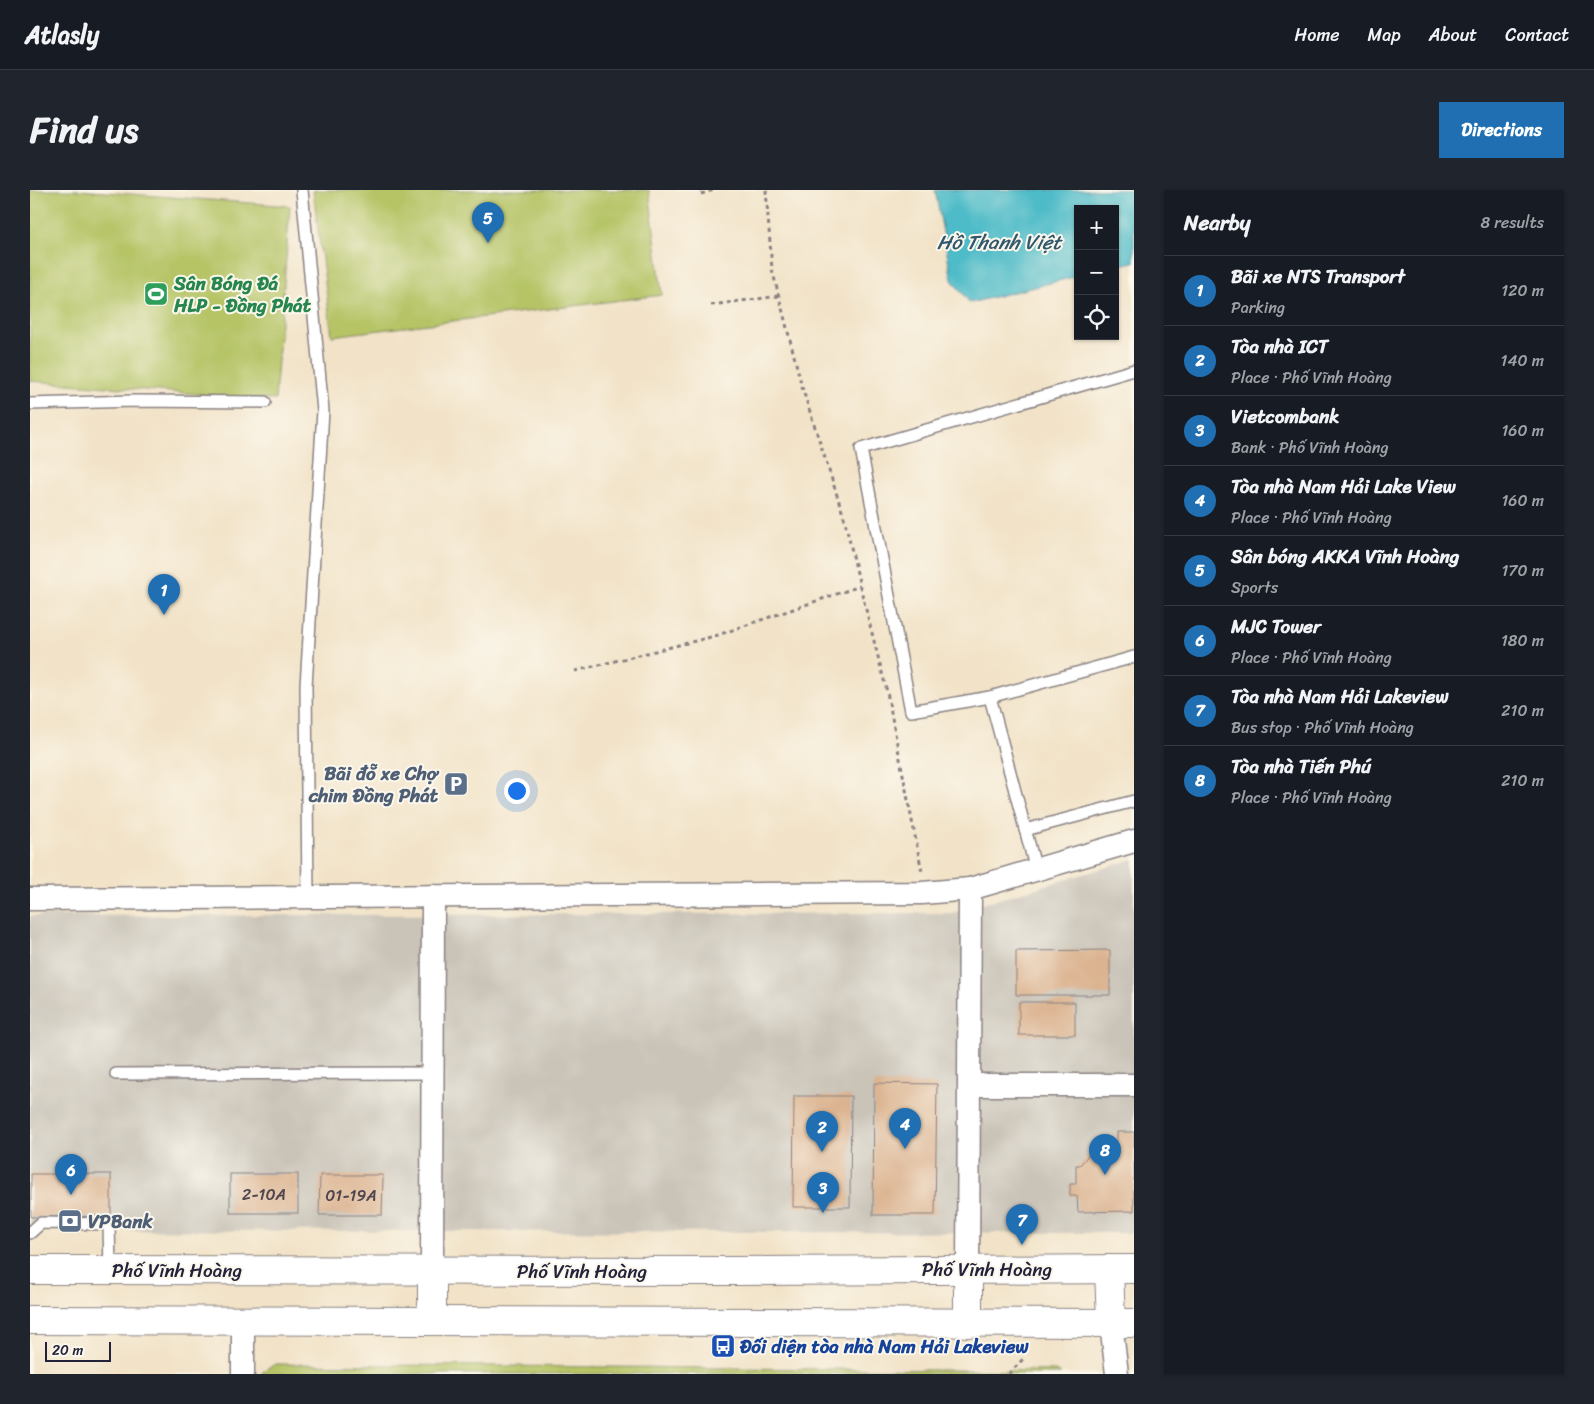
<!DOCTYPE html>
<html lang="en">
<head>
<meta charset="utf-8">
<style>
	:root { --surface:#171b24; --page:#20242c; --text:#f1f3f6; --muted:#9ea1a6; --line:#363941; --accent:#1f6fb2 }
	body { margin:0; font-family:Sriracha,sans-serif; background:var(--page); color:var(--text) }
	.controls { position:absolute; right:15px; top:15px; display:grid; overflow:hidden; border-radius:0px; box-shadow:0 1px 4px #0004 }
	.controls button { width:45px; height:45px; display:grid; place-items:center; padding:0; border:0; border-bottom:1px solid var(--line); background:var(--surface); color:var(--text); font:25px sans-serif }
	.scale { position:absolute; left:15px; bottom:12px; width:66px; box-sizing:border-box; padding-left:5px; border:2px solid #22223b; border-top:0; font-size:14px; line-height:18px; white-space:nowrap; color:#22223b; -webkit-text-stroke:4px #fbf7ec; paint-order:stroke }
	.you { position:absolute; left:486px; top:600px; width:18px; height:18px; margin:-12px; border:4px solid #fff; border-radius:50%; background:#1a73e8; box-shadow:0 0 0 8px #1a73e833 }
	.badge { display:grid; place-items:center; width:32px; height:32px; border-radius:50%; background:var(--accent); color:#fff; font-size:16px; font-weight:700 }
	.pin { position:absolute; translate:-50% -41px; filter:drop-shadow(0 1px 2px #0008) }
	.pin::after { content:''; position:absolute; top:26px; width:18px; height:15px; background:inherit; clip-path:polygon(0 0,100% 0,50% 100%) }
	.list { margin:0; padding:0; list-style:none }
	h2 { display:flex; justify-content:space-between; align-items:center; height:65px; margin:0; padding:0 20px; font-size:21px }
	h2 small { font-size:16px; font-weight:400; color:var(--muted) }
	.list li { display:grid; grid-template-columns:32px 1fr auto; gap:15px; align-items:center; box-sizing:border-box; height:70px; padding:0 20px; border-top:1px solid var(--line) }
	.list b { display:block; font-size:19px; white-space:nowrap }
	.list p { margin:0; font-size:16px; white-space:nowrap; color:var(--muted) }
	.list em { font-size:16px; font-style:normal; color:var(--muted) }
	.icon { flex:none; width:28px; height:28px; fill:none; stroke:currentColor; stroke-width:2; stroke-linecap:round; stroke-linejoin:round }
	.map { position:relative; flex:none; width:1104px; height:1184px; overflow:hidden; border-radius:0px }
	header { display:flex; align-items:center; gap:30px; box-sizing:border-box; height:70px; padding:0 25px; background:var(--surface); border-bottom:1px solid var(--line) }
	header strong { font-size:24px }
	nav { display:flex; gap:28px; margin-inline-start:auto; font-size:18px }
	.intro { display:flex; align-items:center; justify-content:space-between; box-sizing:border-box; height:120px; padding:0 30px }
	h1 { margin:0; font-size:35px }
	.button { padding:12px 22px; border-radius:0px; background:var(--accent); color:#fff; font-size:18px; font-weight:700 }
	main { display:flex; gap:30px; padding:0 30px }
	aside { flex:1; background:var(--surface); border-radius:0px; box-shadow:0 1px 4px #0004 }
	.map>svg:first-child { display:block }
</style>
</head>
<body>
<header>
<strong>Atlasly</strong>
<nav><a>Home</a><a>Map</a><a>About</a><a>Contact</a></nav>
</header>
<div class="intro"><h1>Find us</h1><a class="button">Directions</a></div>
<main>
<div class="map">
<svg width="1104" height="1184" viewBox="0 0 1104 1184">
	<rect width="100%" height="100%" fill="#fbf7ec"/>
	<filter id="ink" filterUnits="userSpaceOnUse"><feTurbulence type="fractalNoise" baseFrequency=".02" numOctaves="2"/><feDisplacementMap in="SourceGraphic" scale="10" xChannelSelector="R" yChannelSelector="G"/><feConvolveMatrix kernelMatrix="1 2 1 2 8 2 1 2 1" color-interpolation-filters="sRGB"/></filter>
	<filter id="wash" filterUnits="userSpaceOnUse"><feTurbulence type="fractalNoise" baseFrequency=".0096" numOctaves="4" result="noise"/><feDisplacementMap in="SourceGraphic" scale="20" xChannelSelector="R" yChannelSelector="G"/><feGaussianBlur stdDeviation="1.12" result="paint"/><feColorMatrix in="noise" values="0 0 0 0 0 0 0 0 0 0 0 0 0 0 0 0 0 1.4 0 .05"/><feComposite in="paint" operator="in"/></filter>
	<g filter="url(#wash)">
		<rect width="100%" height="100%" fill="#f2e3c8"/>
		<!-- industrial -->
		<path fill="#c9c3b8" d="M1104,669V1043L0,1040V726L922,723Z"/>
		<!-- green -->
		<g fill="#b6c466" stroke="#6c7350">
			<path d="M0,0H47L260,16L245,210L0,191Z"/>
			<path d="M283,0H619L632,105L302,146Z"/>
			<path d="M246,1174L1026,1181L1031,1184H231L237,1178Z"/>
		</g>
		<!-- water -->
		<path fill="#4ebbc8" stroke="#386e82" d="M905,0H1104V72L1085,76V19H1048V86L940,113L922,90Z"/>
		<g id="blocks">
			<!-- building -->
			<g fill="#dbb390">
				<path d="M1080,760V805H986V761Z"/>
				<rect x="989" y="812" width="56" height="33"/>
				<path d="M844,893L907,894L905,1025H843Z"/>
				<path d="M764,906H821L820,1017H763Z"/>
				<path d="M1087,942H1104V1021L1048,1022L1047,1006H1040V994H1046V975H1050L1069,952L1087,951Z"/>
				<path d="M1,984H81V1026L1,1027Z"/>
				<rect x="200" y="984" width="68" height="39"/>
				<path d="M290,985H353L352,1025H289Z"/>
			</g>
		</g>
	</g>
	<g filter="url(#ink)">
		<use href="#blocks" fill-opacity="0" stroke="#8a8282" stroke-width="1"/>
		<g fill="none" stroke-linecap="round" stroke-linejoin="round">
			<defs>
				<g id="lane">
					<path d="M272,0L293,221L276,496L278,707"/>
					<path d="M0,214L104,211L235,212"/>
					<path d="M960,507L881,521L831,259L1104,180"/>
					<path d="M995,640L1104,611"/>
					<path d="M1006,680L960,507L1104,467"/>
					<path d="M86,884L403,883"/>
					<path d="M0,1043L11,1033L79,1034L80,1080"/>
				</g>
				<g id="street">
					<path d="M0,709L892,703L940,699L1104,651"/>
					<path d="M940,895H1104"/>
					<path d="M938,1079L940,699"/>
					<path d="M402,1080L403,706"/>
					<path d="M213,1130V1184"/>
					<path d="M1081,1133L1087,1184"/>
				</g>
				<g id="primary">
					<path d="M938,1079V1133"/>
					<path d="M1079,1079L1081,1133"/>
					<path d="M0,1080L709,1081L1104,1079"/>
					<path d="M402,1080V1131"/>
					<path d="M0,1130L1104,1133"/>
				</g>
			</defs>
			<!-- lane casing -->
			<use href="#lane" stroke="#8a8282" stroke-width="14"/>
			<!-- street casing -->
			<use href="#street" stroke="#8a8282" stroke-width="25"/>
			<!-- primary casing -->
			<use href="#primary" stroke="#8a8282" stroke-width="30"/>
			<!-- path -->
			<g stroke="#8a8282" stroke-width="3" stroke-dasharray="4 4" stroke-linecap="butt">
				<path d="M736,0L742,79L772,197L814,327L830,396L857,502L892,682"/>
				<path d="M671,4L684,0"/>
				<path d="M681,115L749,106"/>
				<path d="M545,481L685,446L830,396"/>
				<path d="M979,1184L993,1169"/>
			</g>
			<!-- lane -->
			<use href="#lane" stroke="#fff" stroke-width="11"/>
			<!-- street -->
			<use href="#street" stroke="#fff" stroke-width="22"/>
			<!-- primary -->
			<use href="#primary" stroke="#fff" stroke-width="28"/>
		</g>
	</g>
	<!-- icons -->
	<defs>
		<symbol id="stadium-square" viewBox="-11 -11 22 22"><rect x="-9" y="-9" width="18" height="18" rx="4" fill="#2e9e5b" stroke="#fbf7ec"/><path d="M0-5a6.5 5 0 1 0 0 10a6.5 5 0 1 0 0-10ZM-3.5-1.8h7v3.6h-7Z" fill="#fff"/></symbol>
		<symbol id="parking-square" viewBox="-11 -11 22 22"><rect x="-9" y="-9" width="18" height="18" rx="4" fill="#5c6f8a" stroke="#fbf7ec"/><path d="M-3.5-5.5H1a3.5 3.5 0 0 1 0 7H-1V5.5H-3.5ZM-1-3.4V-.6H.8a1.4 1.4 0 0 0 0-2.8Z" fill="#fff"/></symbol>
		<symbol id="bank-square" viewBox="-11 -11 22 22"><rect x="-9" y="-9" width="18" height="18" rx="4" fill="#5c6f8a" stroke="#fbf7ec"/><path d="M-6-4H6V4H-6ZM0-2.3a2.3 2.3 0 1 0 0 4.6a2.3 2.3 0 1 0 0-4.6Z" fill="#fff"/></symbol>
		<symbol id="bus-square" viewBox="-11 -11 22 22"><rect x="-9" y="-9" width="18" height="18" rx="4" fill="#1a4fb4" stroke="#fbf7ec"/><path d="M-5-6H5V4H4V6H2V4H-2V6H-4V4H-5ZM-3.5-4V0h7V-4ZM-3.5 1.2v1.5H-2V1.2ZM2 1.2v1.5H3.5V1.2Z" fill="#fff"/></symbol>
	</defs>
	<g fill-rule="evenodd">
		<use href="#stadium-square" x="112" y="90" width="28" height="28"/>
		<use href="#parking-square" x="412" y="580" width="28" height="28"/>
		<use href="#bank-square" x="26" y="1017" width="28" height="28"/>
		<use href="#bus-square" x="679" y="1142" width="28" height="28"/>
	</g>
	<g text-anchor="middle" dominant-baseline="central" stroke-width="4" stroke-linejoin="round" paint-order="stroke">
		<!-- number labels -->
		<g font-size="16" fill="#504650">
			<text x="234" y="1004">2-10A</text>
			<text x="321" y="1005">01-19A</text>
		</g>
		<!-- leisure labels -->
		<g font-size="19" font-weight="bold" fill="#27864d" stroke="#fbf7ec" text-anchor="start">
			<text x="144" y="93">Sân Bóng Đá<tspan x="144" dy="22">HLP - Đồng Phát</tspan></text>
		</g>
		<!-- service labels -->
		<g font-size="19" font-weight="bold" fill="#4e5e75" stroke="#fbf7ec" text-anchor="end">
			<text x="408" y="583">Bãi đỗ xe Chợ<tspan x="408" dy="22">chim Đồng Phát</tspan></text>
			<text x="58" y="1031" text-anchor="start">VPBank</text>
		</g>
		<!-- street labels -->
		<g font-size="19" fill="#22223b" stroke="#fbf7ec">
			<text x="957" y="1079">Phố Vĩnh Hoàng</text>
			<text x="147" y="1080">Phố Vĩnh Hoàng</text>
			<text x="552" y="1081">Phố Vĩnh Hoàng</text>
		</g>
		<!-- transit labels -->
		<g font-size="19" font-weight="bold" fill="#164399" stroke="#fbf7ec" text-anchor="start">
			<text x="710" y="1156">Đối diện tòa nhà Nam Hải Lakeview</text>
		</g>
		<!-- water labels -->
		<g font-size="20" font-style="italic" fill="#31586c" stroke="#fbf7ec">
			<text x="969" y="52">Hồ Thanh Việt</text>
		</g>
	</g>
</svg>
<div class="controls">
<button>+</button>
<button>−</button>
<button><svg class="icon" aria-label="locate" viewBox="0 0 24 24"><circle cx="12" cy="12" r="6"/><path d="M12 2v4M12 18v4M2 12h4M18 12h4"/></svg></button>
</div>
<div class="scale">20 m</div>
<div class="you"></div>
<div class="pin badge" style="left:134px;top:425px">1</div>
<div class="pin badge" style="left:792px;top:962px">2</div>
<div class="pin badge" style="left:793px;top:1023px">3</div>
<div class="pin badge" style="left:875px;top:959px">4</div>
<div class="pin badge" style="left:458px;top:53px">5</div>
<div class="pin badge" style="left:41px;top:1005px">6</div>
<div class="pin badge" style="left:992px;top:1055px">7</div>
<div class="pin badge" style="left:1075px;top:985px">8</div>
</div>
<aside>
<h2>Nearby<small>8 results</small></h2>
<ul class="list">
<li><span class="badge">1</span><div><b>Bãi xe NTS Transport</b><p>Parking</p></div><em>120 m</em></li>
<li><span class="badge">2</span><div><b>Tòa nhà ICT</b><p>Place · Phố Vĩnh Hoàng</p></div><em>140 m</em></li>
<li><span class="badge">3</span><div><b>Vietcombank</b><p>Bank · Phố Vĩnh Hoàng</p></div><em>160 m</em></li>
<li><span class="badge">4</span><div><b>Tòa nhà Nam Hải Lake View</b><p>Place · Phố Vĩnh Hoàng</p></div><em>160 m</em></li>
<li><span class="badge">5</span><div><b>Sân bóng AKKA Vĩnh Hoàng</b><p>Sports</p></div><em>170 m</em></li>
<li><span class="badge">6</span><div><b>MJC Tower</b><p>Place · Phố Vĩnh Hoàng</p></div><em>180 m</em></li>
<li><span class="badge">7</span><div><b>Tòa nhà Nam Hải Lakeview</b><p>Bus stop · Phố Vĩnh Hoàng</p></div><em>210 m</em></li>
<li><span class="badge">8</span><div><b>Tòa nhà Tiến Phú</b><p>Place · Phố Vĩnh Hoàng</p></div><em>210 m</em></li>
</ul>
</aside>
</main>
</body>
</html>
